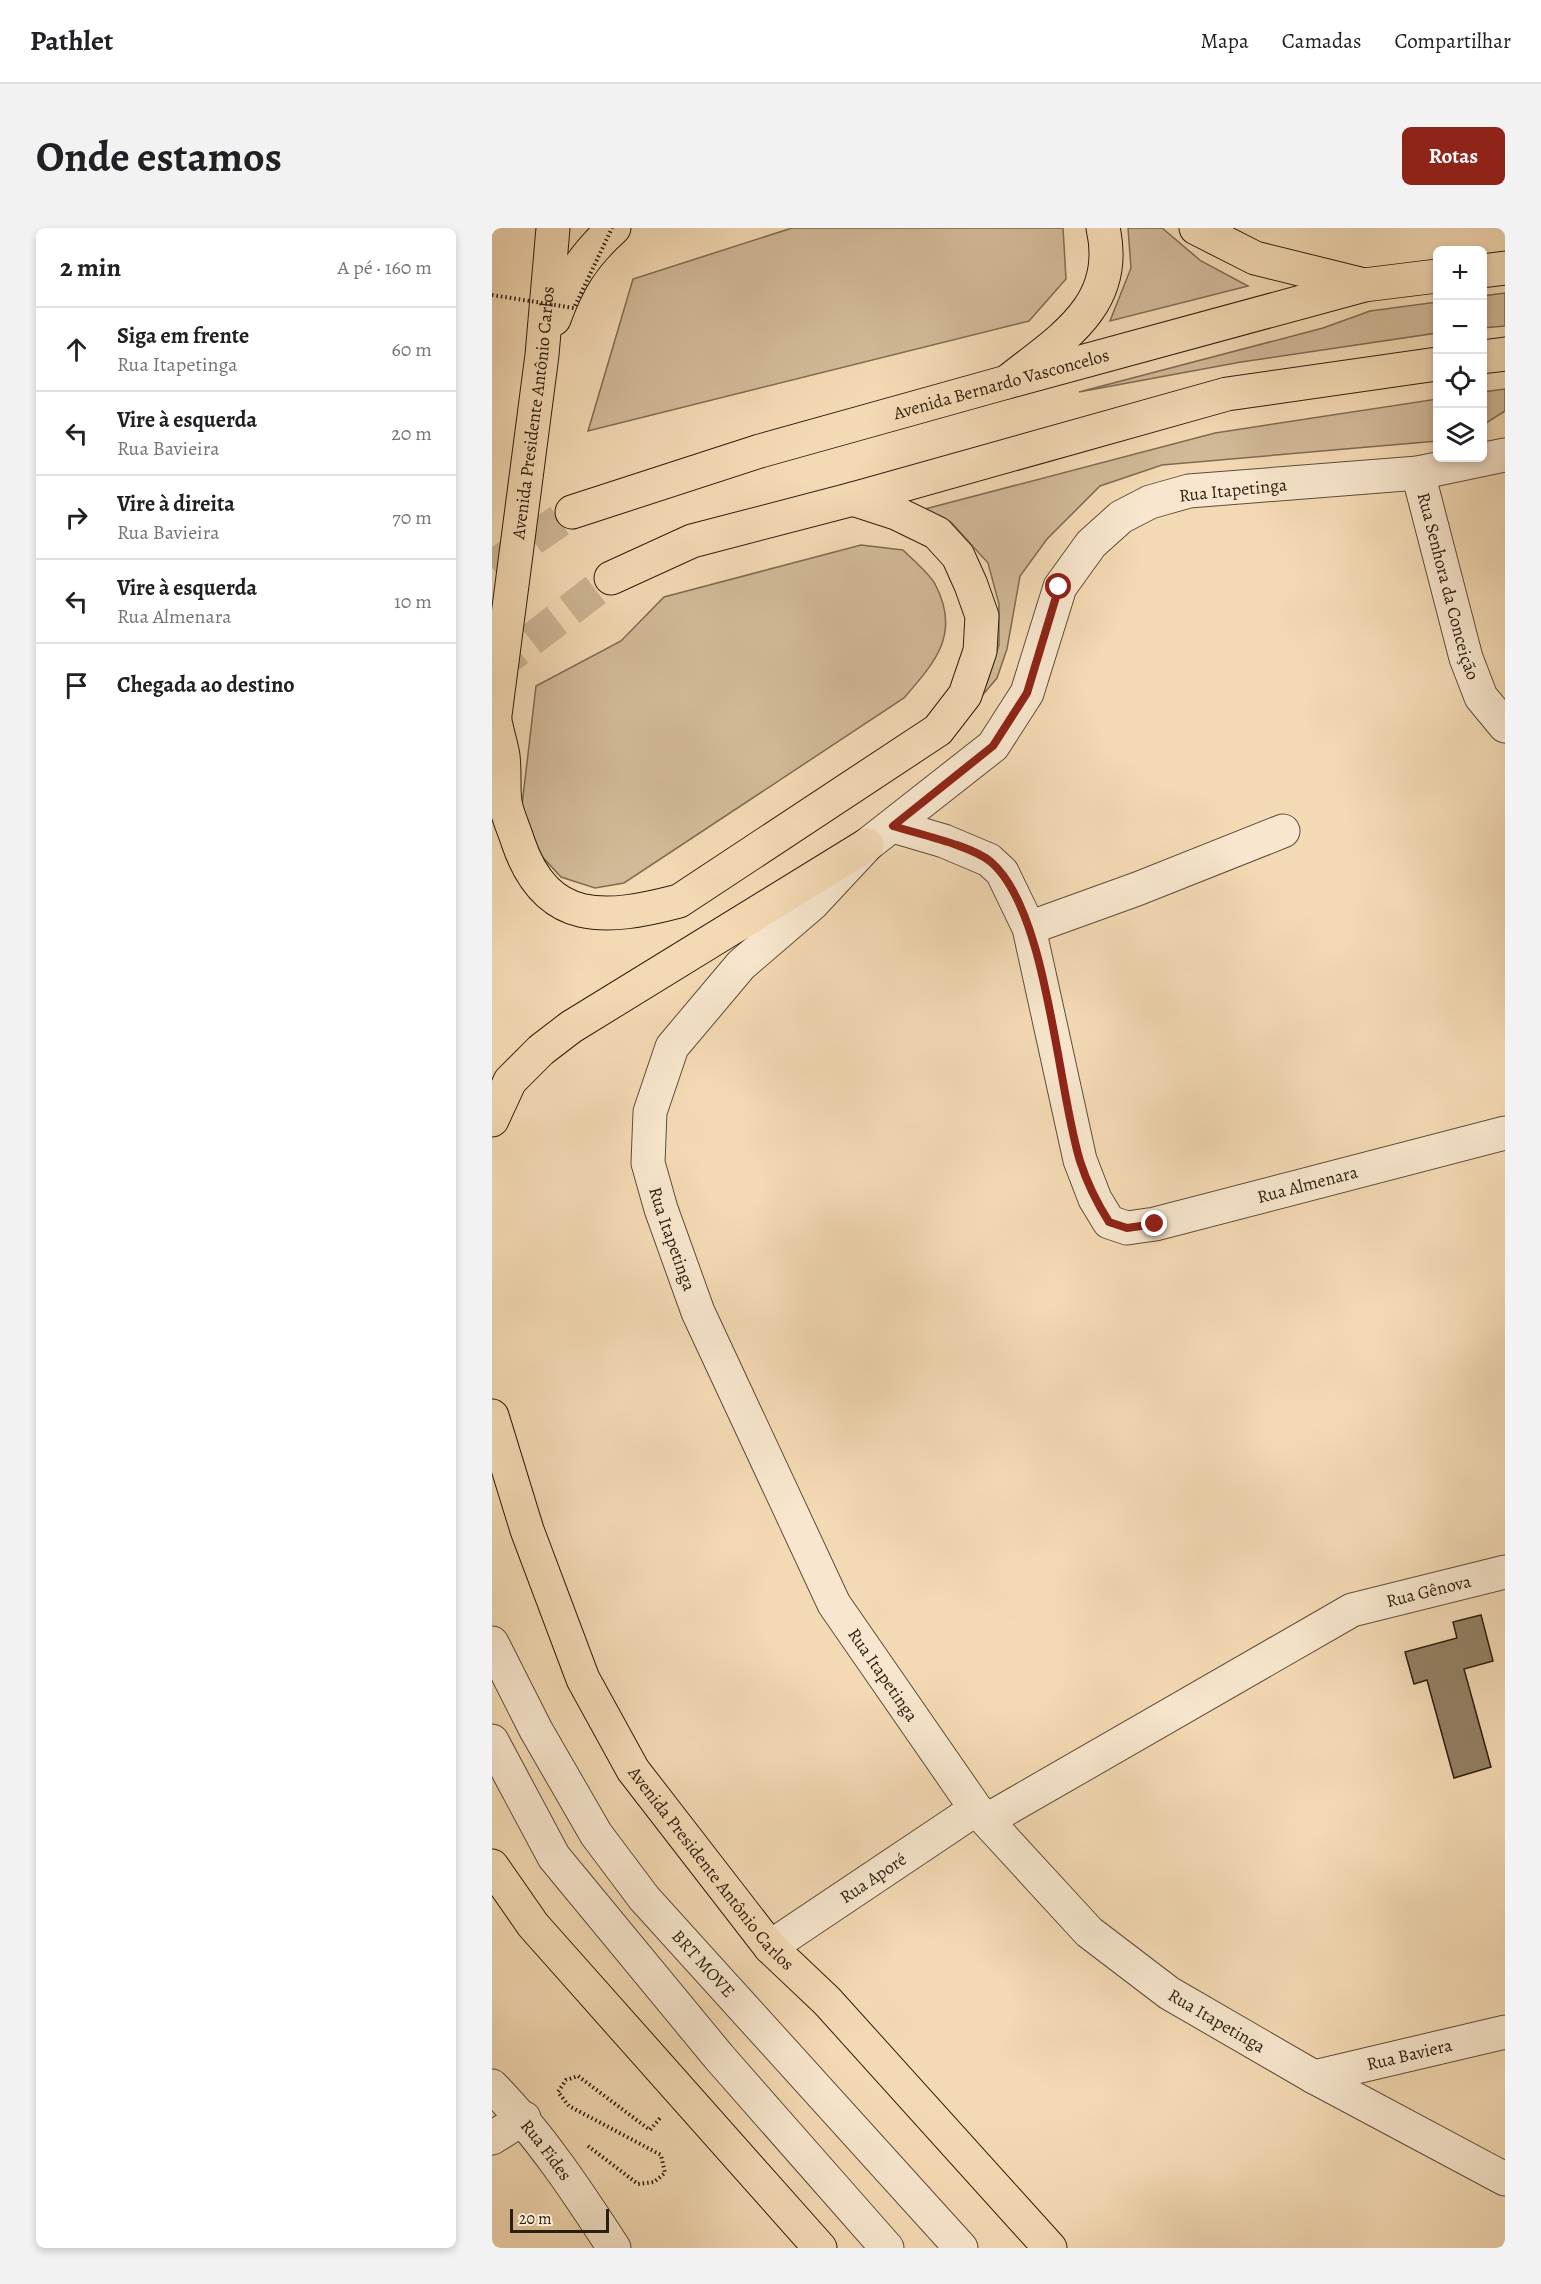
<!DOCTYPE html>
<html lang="pt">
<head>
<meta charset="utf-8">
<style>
	:root { --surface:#fff; --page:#f2f2f2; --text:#202124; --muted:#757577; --line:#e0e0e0; --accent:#8f2418 }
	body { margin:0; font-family:Alegreya,serif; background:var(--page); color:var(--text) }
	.controls { position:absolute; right:18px; top:18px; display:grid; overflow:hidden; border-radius:9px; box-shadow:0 3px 9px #0003 }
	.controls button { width:54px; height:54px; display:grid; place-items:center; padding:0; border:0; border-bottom:2px solid var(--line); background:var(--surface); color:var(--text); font:30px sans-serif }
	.scale { position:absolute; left:18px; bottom:15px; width:99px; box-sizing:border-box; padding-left:6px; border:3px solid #2b1f10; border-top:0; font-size:16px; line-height:21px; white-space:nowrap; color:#2b1f10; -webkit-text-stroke:4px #f8e7ce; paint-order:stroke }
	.stop { position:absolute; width:18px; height:18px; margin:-14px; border:4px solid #8f2418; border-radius:50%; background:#fff }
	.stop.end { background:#8f2418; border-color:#fff; box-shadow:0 2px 6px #0008 }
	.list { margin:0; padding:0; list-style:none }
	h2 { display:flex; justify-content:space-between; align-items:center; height:78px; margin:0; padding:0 24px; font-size:26px }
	h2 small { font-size:20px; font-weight:400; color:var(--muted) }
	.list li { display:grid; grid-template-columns:39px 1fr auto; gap:18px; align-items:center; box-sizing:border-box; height:84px; padding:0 24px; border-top:2px solid var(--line) }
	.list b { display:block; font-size:22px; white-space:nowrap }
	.list p { margin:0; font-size:20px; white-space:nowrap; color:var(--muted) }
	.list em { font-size:20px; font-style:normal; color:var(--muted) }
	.icon { flex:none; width:33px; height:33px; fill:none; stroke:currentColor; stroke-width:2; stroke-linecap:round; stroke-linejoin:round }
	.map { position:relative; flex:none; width:1013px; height:2020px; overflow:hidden; border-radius:9px }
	header { display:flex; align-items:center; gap:36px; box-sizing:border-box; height:84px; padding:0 30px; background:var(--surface); border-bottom:2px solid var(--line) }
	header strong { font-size:28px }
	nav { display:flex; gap:33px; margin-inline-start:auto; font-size:21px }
	.intro { display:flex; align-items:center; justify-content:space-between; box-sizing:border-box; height:144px; padding:0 36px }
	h1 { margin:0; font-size:42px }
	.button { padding:15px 27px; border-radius:9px; background:var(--accent); color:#fff; font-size:21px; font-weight:700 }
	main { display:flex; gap:36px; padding:0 36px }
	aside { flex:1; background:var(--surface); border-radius:9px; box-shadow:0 3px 9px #0003 }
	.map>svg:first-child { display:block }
</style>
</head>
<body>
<header>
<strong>Pathlet</strong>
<nav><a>Mapa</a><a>Camadas</a><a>Compartilhar</a></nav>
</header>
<div class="intro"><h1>Onde estamos</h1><a class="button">Rotas</a></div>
<main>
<aside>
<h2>2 min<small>A pé · 160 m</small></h2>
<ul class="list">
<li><svg class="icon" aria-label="ahead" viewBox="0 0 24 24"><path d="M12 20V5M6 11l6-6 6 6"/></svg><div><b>Siga em frente</b><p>Rua Itapetinga</p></div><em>60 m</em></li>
<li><svg class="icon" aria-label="left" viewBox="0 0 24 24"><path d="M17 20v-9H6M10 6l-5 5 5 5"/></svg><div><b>Vire à esquerda</b><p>Rua Bavieira</p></div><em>20 m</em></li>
<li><svg class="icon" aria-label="right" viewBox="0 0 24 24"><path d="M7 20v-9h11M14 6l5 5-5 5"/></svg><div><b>Vire à direita</b><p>Rua Bavieira</p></div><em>70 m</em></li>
<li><svg class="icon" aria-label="left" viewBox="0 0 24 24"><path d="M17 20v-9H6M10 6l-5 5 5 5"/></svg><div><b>Vire à esquerda</b><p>Rua Almenara</p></div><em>10 m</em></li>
<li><svg class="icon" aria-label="arrive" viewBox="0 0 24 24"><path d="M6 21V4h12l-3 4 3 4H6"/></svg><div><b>Chegada ao destino</b></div></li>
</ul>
</aside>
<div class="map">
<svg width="1013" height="2020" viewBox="0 0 1013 2020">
	<rect width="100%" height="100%" fill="#f4dab4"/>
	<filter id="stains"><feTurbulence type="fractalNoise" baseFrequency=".00333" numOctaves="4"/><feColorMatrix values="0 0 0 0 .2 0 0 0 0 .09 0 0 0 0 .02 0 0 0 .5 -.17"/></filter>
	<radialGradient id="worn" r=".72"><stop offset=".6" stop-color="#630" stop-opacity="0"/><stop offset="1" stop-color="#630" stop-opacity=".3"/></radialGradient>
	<!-- green -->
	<g fill="#d2ba98" stroke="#7e6c54" stroke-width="1.5">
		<path d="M300,0H571L574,51L537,93L96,203L141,51Z"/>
		<path d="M636,0H670L709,33L756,58L618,93L639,40Z"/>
		<path d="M1013,65V98L991,100V68Z"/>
		<path d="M945,74V105L749,134L587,164L831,100L878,83Z"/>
		<path d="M1013,161V183L991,197V164Z"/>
		<path d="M945,171V213L670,237L608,258L555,311L528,348L515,421L505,450L460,503L495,455L507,417V376L496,335L459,294L433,281L723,205Z"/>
		<path d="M369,317L411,322C421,332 436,344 443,356C469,405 444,433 412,470L132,655L103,660L69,649L45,623L30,577L44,458L129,413L172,369Z"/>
	</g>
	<!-- building -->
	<path fill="#948065" stroke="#2b1f10" stroke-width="1.5" d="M989,1387L1001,1433L972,1441L999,1539L962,1550L935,1452L922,1456L913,1424L965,1410L961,1394Z"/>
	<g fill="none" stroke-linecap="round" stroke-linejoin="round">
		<!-- major-tunnel -->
		<g stroke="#ccb593" stroke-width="33" stroke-dasharray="33 16" stroke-linecap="butt">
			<path d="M0,339L80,284"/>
			<path d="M0,442L119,350"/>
		</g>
		<defs>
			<g id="minor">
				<path id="s1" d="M1013,227L926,245L697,263L658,274L629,289L599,316L568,359L535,465L501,518L375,617L320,676L249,737L180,819L158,884L156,935L169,981L206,1084L342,1376L484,1581L597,1704L677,1765L822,1849L1013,1951"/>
				<path id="s2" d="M926,245L974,430L989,469L1013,498"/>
				<path id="s3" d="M401,598L452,613L497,632L510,644L537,700L588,932L603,971L617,994L635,1000L663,996L1013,905"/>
				<path d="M537,700L645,661L791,603"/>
				<path id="s4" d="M0,1415L44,1502L104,1606L152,1670L469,2020"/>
				<path d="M0,1513L62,1629L227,1829L395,2020"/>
				<path id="s5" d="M495,1592L860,1382L1013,1344"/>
				<path id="s6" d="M278,1719L484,1581"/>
				<path id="s7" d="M822,1849L1013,1804"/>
				<path id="s8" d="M0,1858C48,1907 85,1963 122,2020"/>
				<path d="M0,1910L32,1890"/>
			</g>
			<g id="major">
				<path d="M990,43L1013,40"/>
				<path d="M990,129L1013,126"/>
				<path id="s9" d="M80,284L268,223L515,154L872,57L945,48"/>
				<path d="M119,350L200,313L361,271L735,166L945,136"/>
			</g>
			<g id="highway">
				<path d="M704,0L763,30L872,57"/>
				<path d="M62,91C76,52 91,28 122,0"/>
				<path d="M515,154C567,112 629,78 611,0"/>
				<path d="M3,493C5,504 9,516 11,528C13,543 11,559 13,574C15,587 22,601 26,614C55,699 114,692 187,673L446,502L473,467L488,423L490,388L479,357L466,328L445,305L404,285L361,271"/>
				<path id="s10" d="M0,510L50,127L61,0"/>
				<path d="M0,892L18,853L49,822L79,799L375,617"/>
				<path id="s11" d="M0,1188L35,1302L91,1451L141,1542L278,1719L335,1773L558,2020"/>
				<path d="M0,1638L41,1697L328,2020"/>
			</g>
		</defs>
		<!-- minor casing -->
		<use href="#minor" stroke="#5d4e39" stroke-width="35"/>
		<!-- major casing -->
		<use href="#major" stroke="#2b1f10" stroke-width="35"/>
		<!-- highway casing -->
		<use href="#highway" stroke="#2b1f10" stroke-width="35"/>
		<!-- path -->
		<path stroke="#2b1f10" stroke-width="4" stroke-dasharray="1.5 3" stroke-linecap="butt" d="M96,1918L146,1956L162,1954L173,1945L169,1927L77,1878L66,1864L74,1852L86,1848L158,1902L169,1889"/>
		<!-- minor -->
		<use href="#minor" stroke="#f8e7ce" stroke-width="33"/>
		<!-- major -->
		<use href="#major" stroke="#f4dab4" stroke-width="33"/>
		<!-- highway -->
		<use href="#highway" stroke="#f4dab4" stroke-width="33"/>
		<!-- path-bridge -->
		<path stroke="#2b1f10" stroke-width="4" stroke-dasharray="1.5 3" stroke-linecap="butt" d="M0,67L82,80L120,0"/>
	</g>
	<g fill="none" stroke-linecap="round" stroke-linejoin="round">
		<!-- route -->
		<path stroke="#8f2418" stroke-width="8" d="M567,359L535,465L501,518L401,598C426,606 481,618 499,634C556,683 565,859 588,933C595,955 605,975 617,994L635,1000L663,996"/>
	</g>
	<g text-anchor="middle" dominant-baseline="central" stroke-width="4.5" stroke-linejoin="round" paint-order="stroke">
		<!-- street labels -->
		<g font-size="18" fill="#2b1f10" stroke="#f8e7ce">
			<text stroke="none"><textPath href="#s9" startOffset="448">Avenida Bernardo Vasconcelos</textPath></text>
			<text stroke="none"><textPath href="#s10" startOffset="328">Avenida Presidente Antônio Carlos</textPath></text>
			<text transform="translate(741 262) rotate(-6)">Rua Itapetinga</text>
			<text stroke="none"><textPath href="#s2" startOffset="117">Rua Senhora da Conceição</textPath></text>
			<text stroke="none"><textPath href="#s3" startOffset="693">Rua Almenara</textPath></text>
			<text stroke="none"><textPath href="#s1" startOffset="1300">Rua Itapetinga</textPath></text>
			<text stroke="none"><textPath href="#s5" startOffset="500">Rua Gênova</textPath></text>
			<text stroke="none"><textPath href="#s1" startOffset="1786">Rua Itapetinga</textPath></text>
			<text stroke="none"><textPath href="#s11" startOffset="508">Avenida Presidente Antônio Carlos</textPath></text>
			<text stroke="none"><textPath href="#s6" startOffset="124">Rua Aporé</textPath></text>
			<text stroke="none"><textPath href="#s4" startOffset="386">BRT MOVE</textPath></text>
			<text stroke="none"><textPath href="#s1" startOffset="2272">Rua Itapetinga</textPath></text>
			<text stroke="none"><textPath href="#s7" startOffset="98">Rua Baviera</textPath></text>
			<text stroke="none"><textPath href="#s8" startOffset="84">Rua Fides</textPath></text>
		</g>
	</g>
	<rect width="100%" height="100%" filter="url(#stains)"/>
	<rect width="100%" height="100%" fill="url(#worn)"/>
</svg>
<div class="controls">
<button>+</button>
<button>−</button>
<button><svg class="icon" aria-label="locate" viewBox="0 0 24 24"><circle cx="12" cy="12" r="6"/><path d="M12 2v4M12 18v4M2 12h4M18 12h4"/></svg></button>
<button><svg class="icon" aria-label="layers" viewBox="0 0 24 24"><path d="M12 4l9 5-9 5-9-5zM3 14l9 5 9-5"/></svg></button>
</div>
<div class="scale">20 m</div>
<div class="stop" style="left:567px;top:359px"></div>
<div class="stop end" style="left:663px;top:996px"></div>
</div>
</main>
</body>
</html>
